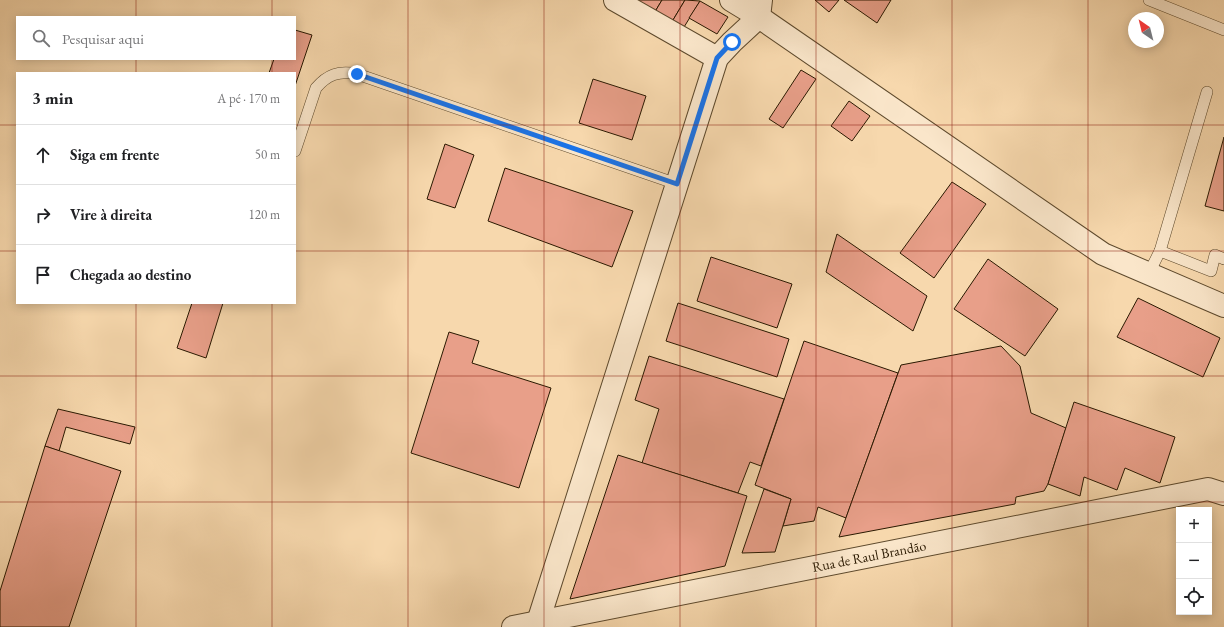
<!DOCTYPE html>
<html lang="pt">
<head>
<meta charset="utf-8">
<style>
	:root { --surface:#fff; --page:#f6f6f6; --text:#202124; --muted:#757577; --line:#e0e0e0 }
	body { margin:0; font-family:"EB Garamond",serif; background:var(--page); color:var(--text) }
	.controls { position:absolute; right:12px; bottom:12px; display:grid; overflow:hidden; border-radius:0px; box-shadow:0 2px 10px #0003 }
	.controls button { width:36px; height:36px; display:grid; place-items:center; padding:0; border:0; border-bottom:1px solid var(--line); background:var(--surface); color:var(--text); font:20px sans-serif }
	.compass { position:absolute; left:1128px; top:12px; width:36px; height:36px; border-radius:50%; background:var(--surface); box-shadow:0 2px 10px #0003; rotate:325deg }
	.stop { position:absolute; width:12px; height:12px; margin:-9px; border:3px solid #1a73e8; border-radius:50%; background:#fff }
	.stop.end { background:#1a73e8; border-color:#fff; box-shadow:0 1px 4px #0008 }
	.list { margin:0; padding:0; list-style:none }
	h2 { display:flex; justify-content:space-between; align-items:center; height:52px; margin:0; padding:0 16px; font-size:17px }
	h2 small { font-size:13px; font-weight:400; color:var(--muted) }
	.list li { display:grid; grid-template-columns:26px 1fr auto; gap:12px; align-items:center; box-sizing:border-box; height:60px; padding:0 16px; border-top:1px solid var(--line) }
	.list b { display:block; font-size:15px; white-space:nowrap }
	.list em { font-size:13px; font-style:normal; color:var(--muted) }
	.icon { flex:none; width:22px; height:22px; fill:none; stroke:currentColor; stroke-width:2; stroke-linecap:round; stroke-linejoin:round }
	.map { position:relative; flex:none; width:1224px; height:627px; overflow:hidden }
	.search { position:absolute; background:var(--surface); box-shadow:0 2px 10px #0003; left:16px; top:16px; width:280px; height:44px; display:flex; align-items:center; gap:10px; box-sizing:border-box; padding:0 14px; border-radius:0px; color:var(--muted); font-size:15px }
	.panel { position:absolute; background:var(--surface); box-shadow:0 2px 10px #0003; left:16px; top:72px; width:280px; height:232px; border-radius:0px }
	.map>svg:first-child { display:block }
</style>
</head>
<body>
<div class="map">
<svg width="1224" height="627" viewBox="0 0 1224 627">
	<rect width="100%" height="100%" fill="#f7d8ad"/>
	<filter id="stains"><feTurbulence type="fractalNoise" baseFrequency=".005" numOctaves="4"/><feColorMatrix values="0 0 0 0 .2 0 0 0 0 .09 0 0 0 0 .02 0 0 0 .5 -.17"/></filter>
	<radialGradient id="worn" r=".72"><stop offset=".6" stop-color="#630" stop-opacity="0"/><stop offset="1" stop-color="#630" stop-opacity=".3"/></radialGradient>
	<!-- building -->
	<g fill="#e89f89" stroke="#2a1901">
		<path d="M632,0H662L653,15Z"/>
		<path d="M662,0H685L670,25L653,15Z"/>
		<path d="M685,0L700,1L681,32L670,25Z"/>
		<path d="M815,0H839L829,12Z"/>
		<path d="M844,0H891L877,23Z"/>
		<path d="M700,1L728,17L717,34L689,18Z"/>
		<path d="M295,30L312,35L295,86V73H269L274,59H295Z"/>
		<path d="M801,70L816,79L783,128L769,119Z"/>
		<path d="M593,79L646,96L632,140L579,123Z"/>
		<path d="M849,101L870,116L852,141L831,126Z"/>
		<path d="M1224,137V211L1205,206Z"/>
		<path d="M445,144L474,155L455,208L427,199Z"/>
		<path d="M505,168L633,211L612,267L488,221Z"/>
		<path d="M952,182L986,204L934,278L900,253Z"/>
		<path d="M837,234L927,296L913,331L826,272Z"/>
		<path d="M711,257L792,284L777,328L697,301Z"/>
		<path d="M988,259L1058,309L1025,356L954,309Z"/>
		<path d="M1138,298L1220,338L1203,377L1117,337Z"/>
		<path d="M192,303H223L206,358L177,348Z"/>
		<path d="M678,303L789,339L777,377L666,341Z"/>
		<path d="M449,332L479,341L472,363L551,388L519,488L411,453Z"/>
		<path d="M804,341L898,373L846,518L818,507L814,521L783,526L791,499L755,485Z"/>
		<path d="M1001,346L1020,366L1031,413L1066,428L1048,484L1044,491L1016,497L1015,504L839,537L901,365Z"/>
		<path d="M649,356L784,399L761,466L750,462L738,493L642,463L659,409L635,400Z"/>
		<path d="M1074,402L1175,437L1160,483L1125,468L1117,490L1084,477L1080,496L1048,484Z"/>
		<path d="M58,409L135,427L130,444L66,427L59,451L45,446Z"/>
		<path d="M45,446L121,471L69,627H0V591Z"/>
		<path d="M618,455L747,496L725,566L570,599Z"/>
		<path d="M764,489L791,499L775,552L742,553Z"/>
	</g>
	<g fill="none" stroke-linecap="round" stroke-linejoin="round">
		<defs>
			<g id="service">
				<path d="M1149,0L1224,30"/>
				<path d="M295,151L316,88C327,75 339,70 357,74L677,184"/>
				<path d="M1160,251L1211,271L1215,255L1224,259"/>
				<path d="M1149,273L1160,251L1207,92"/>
			</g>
			<g id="minor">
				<path d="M615,0L717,58"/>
				<path d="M731,0L759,17L1103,254L1224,306"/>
				<path d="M538,622L717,58L732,42L759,17"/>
				<path d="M513,627L1208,489L1224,494"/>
			</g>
			<path id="tertiary" d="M759,17L761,0"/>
		</defs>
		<!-- service casing -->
		<use href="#service" stroke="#5d492c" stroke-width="12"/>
		<!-- minor casing -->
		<use href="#minor" stroke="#5d492c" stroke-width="24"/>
		<!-- tertiary casing -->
		<use href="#tertiary" stroke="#5d492c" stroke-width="24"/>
		<!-- service -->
		<use href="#service" stroke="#fae6ca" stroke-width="11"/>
		<!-- minor -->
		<use href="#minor" stroke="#fae6ca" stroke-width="22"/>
		<!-- tertiary -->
		<use href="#tertiary" stroke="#fae6ca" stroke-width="22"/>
	</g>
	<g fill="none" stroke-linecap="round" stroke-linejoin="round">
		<!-- route -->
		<path stroke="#1a73e8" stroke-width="5" d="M357,74L677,184L717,58L732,42"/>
	</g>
	<!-- grid -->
	<path fill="none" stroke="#8f2418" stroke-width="1" stroke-opacity="0.55" d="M136,0V17M272,0V17M408,0V627M544,0V627M680,0V627M816,0V627M952,0V627M1088,0V627M136,59V73M272,59V73M0,125H17M295,125H1224M0,251H17M295,251H1224M136,303V627M272,303V627M0,376H1224M0,502H1224"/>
	<g text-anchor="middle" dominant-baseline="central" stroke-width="3" stroke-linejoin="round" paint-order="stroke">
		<!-- street labels -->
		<g font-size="14" fill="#2a1901" stroke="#fae6ca">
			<text transform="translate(869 556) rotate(-11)">Rua de Raul Brandão</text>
		</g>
	</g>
	<rect width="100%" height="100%" filter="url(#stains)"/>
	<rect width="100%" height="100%" fill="url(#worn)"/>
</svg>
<div class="controls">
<button>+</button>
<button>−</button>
<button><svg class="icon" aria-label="locate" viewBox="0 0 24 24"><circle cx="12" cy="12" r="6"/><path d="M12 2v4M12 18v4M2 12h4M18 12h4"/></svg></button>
</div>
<svg class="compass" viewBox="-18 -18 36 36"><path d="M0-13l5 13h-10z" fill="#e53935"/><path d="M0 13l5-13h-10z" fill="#757577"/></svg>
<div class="stop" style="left:732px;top:42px"></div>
<div class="stop end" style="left:357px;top:74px"></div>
<div class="search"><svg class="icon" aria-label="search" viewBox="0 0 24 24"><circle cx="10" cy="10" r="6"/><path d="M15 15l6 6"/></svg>Pesquisar aqui</div>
<section class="panel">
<h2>3 min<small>A pé · 170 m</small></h2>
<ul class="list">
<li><svg class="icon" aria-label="ahead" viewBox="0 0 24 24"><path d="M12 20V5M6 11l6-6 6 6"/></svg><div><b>Siga em frente</b></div><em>50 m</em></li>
<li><svg class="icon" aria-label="right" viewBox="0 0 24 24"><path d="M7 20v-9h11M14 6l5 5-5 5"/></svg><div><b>Vire à direita</b></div><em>120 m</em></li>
<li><svg class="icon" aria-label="arrive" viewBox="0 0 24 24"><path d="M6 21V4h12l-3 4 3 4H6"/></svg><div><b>Chegada ao destino</b></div></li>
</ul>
</section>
</div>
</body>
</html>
